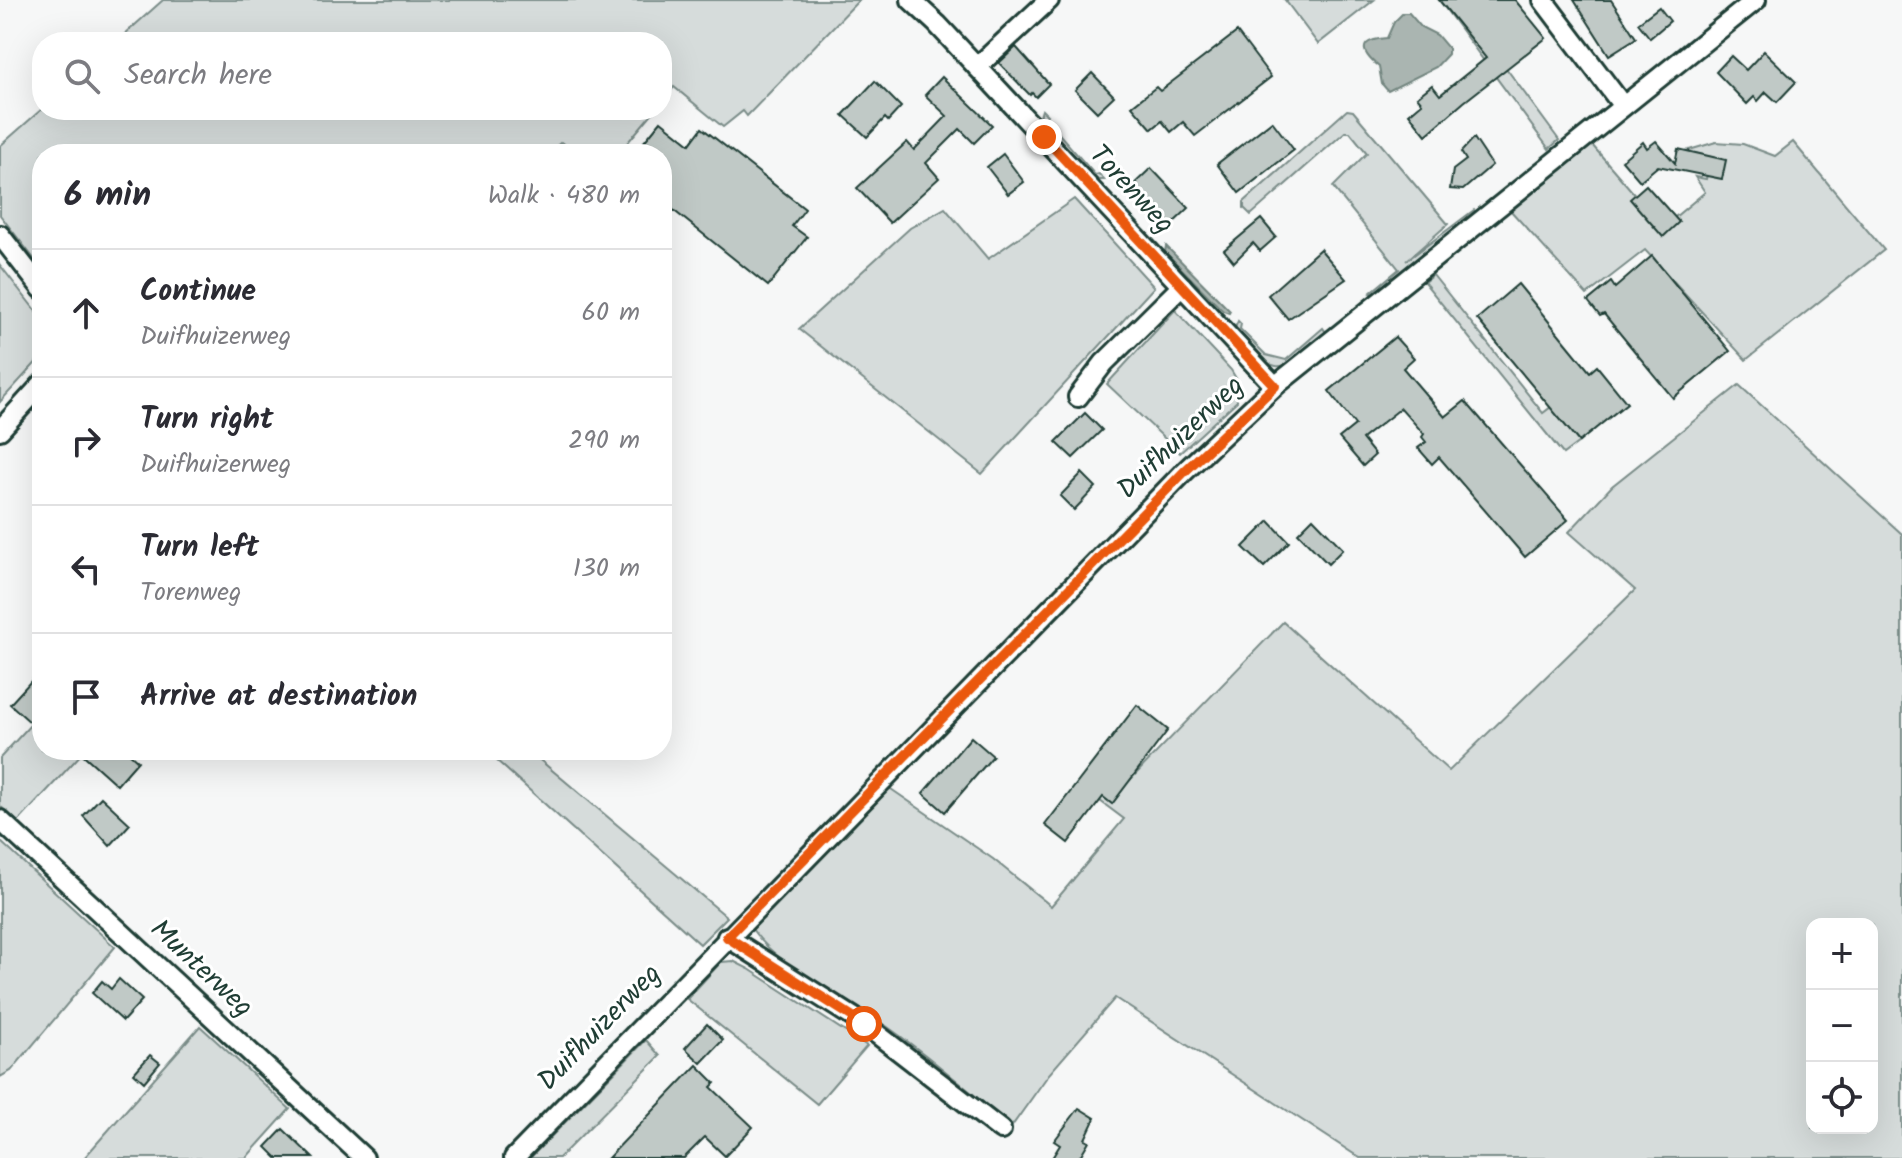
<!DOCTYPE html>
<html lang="en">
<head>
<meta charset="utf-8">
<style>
	:root { --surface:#fff; --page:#f7f7f7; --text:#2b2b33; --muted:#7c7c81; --line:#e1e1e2 }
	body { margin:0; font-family:Kalam,sans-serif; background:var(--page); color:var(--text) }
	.controls { position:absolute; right:24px; bottom:24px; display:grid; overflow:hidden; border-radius:16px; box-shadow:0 8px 32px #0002 }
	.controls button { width:72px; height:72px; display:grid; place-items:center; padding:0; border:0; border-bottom:2px solid var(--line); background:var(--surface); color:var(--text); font:40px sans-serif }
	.stop { position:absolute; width:24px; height:24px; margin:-18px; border:6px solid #ea580c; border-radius:50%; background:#fff }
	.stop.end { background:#ea580c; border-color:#fff; box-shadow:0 2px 8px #0008 }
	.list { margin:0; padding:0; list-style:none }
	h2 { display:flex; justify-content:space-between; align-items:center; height:104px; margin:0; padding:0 32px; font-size:34px }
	h2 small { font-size:26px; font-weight:400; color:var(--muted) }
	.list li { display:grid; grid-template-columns:52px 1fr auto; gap:24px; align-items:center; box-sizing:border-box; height:128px; padding:0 32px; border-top:2px solid var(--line) }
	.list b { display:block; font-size:30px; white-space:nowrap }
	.list p { margin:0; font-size:26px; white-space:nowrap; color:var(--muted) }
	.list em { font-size:26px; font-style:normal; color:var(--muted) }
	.icon { flex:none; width:44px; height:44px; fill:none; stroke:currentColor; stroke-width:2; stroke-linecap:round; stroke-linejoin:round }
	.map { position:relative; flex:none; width:1902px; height:1158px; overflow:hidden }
	.search { position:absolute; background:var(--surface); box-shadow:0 8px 32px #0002; left:32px; top:32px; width:640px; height:88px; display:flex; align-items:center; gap:20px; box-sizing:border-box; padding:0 28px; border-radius:32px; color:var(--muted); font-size:30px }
	.panel { position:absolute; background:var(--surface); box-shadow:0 8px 32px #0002; left:32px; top:144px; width:640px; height:616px; border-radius:32px }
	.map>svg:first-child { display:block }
</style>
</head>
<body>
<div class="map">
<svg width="1902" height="1158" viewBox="0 0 1902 1158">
	<rect width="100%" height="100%" fill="#f6f7f7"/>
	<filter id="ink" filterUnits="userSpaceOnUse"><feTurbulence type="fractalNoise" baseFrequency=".0125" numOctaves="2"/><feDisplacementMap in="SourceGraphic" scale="16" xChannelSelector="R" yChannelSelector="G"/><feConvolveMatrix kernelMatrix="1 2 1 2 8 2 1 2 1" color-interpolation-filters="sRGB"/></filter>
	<g filter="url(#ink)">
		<!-- green -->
		<g fill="#d6dcdb" stroke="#7a8c88" stroke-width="2" fill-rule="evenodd">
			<path d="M163,0H859L747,116L743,111L723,127L674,87L662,102V42H116Z"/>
			<path d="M1285,0H1374L1318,44Z"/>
			<path d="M1439,0H1456L1559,140L1549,149Z"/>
			<path d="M42,109V110H655L618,154H576L561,142L548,154H42V269L0,215V146Z"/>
			<path d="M1042,110L1047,115L1045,118L1095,175L1099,174L1104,180H1090L1038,123Z"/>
			<path d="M1347,110L1353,111L1448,224L1406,261L1474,210L1478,214L1376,296L1370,293L1399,269L1333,187L1367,153L1350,132H1345L1251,215L1244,208V202Z"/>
			<path d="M1716,142L1743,144L1775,156L1793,142L1884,250L1746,360L1645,250L1587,295L1511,211L1592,145L1663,227L1705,192L1695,177L1706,179L1711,157L1686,151Z"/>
			<path d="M1074,199L1154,287L982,474L799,329L910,228L945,208L988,259Z"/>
			<path d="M0,265L42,319V356L0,402Z"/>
			<path d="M1433,275L1543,413L1551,407L1579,442L1563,454L1424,282Z"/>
			<path d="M1175,310L1231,370L1237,380V401L1180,453L1107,384Z"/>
			<path d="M1238,321L1241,324L1240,329L1266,355L1286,360L1323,328L1328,335C1276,375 1280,380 1234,330Z"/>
			<path d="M1739,385L1902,534V1158H1360L1115,998L1049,1074L1012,1126C967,1090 924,1051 876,1019C837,992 779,968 752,929L888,787L993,859L1051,906L1124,819L1088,792L1129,781L1283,622L1449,771L1635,590L1569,532L1612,486ZM1812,924H1872V1128H1812Z"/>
			<path d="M42,712V750H85L18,822L0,806V758Z"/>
			<path d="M485,750H528L727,917L700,944Z"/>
			<path d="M0,841L115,947L11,1071L0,1077Z"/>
			<path d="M733,961L749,969L867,1046L817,1104L687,999L721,962Z"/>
			<path d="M200,1026L290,1109L246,1158H84Z"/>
			<path d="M646,1040L660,1056L559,1158H530Z"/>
		</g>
		<!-- water -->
		<g fill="#aab5b1" stroke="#72857f" stroke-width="2">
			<path d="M1403,13H1409L1421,27L1437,35L1448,48V54L1436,67L1388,91L1382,84L1379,67C1358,50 1360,40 1387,38L1394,22Z"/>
			<path d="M1166,246L1230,311L1229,313L1223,311L1165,252Z"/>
		</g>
		<!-- building -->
		<g fill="#c0c9c6" stroke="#1f3d34" stroke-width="2">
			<path d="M1439,0H1515L1546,38L1464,102L1426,135L1409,114L1422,103L1417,97L1432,85L1440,95L1486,58Z"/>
			<path d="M1574,0H1611L1636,38L1609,55Z"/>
			<path d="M1659,7L1670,21L1650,38L1638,23Z"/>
			<path d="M1237,32L1271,77L1195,136L1183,122L1171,132L1162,121L1152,129L1132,106L1156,87L1160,91Z"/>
			<path d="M1016,47L1049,84L1036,97L1032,93L1030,95L999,63Z"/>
			<path d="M1764,51L1796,82L1777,102L1766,92L1758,101L1754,97L1747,104L1716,72L1731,56L1746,70Z"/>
			<path d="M1092,73L1114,96L1097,112L1075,90Z"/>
			<path d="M942,77L992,125L974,143L960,129L926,163L939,178L890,223L857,188L907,142L914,150L947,116L925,95Z"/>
			<path d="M875,81L901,107L888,121L885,118L867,137L843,115Z"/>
			<path d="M661,121L690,144L702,128L805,209L792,226L807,237L768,286L662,201V154H634Z"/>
			<path d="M1272,121L1294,150L1239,193L1217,164Z"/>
			<path d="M1474,138L1492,165L1463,190L1450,189L1453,170L1466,160L1461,152Z"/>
			<path d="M1656,141L1675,163L1678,149L1726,160L1722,179L1658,166L1640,181L1622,160L1643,142L1647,148Z"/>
			<path d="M1003,154L1024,182L1008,194L987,167Z"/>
			<path d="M1151,168L1189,208L1171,225L1156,209L1154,212L1131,187Z"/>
			<path d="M1646,185L1679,222L1663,237L1630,199Z"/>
			<path d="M1261,219L1276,237L1260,251L1253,243L1234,262L1224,250Z"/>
			<path d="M1320,249L1346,279L1288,319L1268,295Z"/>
			<path d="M1652,256L1730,351L1673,398L1604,314L1600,316L1588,301L1611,282L1615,288Z"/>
			<path d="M1518,284L1590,372L1597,366L1627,403L1579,442L1477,319Z"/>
			<path d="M1395,337L1414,358L1403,368L1445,417L1465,401L1568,520L1525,557L1439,457L1432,464L1418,448L1426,442L1422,437L1424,434L1401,408L1362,439L1375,455L1363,466L1339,438L1355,425L1329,391Z"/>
			<path d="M1085,413L1102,430L1073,458L1056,442Z"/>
			<path d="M1082,473L1096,487L1074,510L1060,496Z"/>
			<path d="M1313,518L1343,549L1328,564L1298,533Z"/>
			<path d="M1269,521L1289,542L1264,567L1243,547Z"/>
			<path d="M42,669V733L10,704Z"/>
			<path d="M1137,705L1168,730L1112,804L1103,797L1068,843L1045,825Z"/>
			<path d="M971,737L993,756L945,812L923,793Z"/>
			<path d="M78,750H126L138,761L117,785Z"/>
			<path d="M101,797L130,824L110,846L83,816Z"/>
			<path d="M119,979L142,1000L123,1021L92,993L102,981L111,989Z"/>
			<path d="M707,1024L723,1040L701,1063L685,1048Z"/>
			<path d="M150,1055L160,1063L144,1082L134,1073Z"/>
			<path d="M697,1065L715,1083L711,1087L753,1127L725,1156L705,1137L684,1158H608Z"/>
			<path d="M1079,1108L1095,1118L1085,1139L1089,1141L1079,1158H1052L1060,1145L1054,1141Z"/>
			<path d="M283,1129L313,1158H277L266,1147Z"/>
		</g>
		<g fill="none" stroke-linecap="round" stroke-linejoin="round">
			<defs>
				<g id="minor">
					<path d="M911,0L937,24L1275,386"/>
					<path d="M1543,0L1623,106"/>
					<path d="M977,67L1049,0"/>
					<path d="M0,235L42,289"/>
					<path d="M1078,397L1104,363L1182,286"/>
					<path d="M0,430L42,384"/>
					<path d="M0,820L364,1158"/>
					<path d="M727,937L864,1024L1001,1130"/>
					<path d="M514,1158L1184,472L1275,386L1756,0"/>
				</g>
			</defs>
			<!-- minor casing -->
			<use href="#minor" stroke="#1f3d34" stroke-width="24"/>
			<!-- minor -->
			<use href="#minor" stroke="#fff" stroke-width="18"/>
		</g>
	</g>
	<g fill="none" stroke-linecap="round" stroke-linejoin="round" filter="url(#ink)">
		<!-- route -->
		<path stroke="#ea580c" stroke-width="10" d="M864,1024L727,937L1184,472L1275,386L1044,137"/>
	</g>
	<g text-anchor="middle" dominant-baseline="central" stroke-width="6" stroke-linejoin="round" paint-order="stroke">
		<!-- street labels -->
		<g font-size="28" fill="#1f3d34" stroke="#fff">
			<text transform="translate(1131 190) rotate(47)">Torenweg</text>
			<text transform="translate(1181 438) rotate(-44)">Duifhuizerweg</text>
			<text transform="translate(201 969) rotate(43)">Munterweg</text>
			<text transform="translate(600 1028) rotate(-46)">Duifhuizerweg</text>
		</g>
	</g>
</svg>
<div class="controls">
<button>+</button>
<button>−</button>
<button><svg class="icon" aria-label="locate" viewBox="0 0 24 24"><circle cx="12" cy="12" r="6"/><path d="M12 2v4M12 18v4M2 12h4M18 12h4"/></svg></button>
</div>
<div class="stop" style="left:864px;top:1024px"></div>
<div class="stop end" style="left:1044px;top:137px"></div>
<div class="search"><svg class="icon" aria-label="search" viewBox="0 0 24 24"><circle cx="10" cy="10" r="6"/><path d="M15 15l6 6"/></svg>Search here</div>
<section class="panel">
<h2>6 min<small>Walk · 480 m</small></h2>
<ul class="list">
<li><svg class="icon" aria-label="ahead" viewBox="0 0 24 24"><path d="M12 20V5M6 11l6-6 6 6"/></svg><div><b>Continue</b><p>Duifhuizerweg</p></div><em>60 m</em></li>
<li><svg class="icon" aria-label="right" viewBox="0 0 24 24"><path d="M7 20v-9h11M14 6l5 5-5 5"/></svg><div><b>Turn right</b><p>Duifhuizerweg</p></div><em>290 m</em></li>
<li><svg class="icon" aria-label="left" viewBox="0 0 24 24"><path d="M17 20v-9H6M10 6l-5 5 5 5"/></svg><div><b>Turn left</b><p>Torenweg</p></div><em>130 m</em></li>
<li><svg class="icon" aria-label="arrive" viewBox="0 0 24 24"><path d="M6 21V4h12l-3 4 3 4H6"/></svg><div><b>Arrive at destination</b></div></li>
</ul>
</section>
</div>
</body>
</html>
